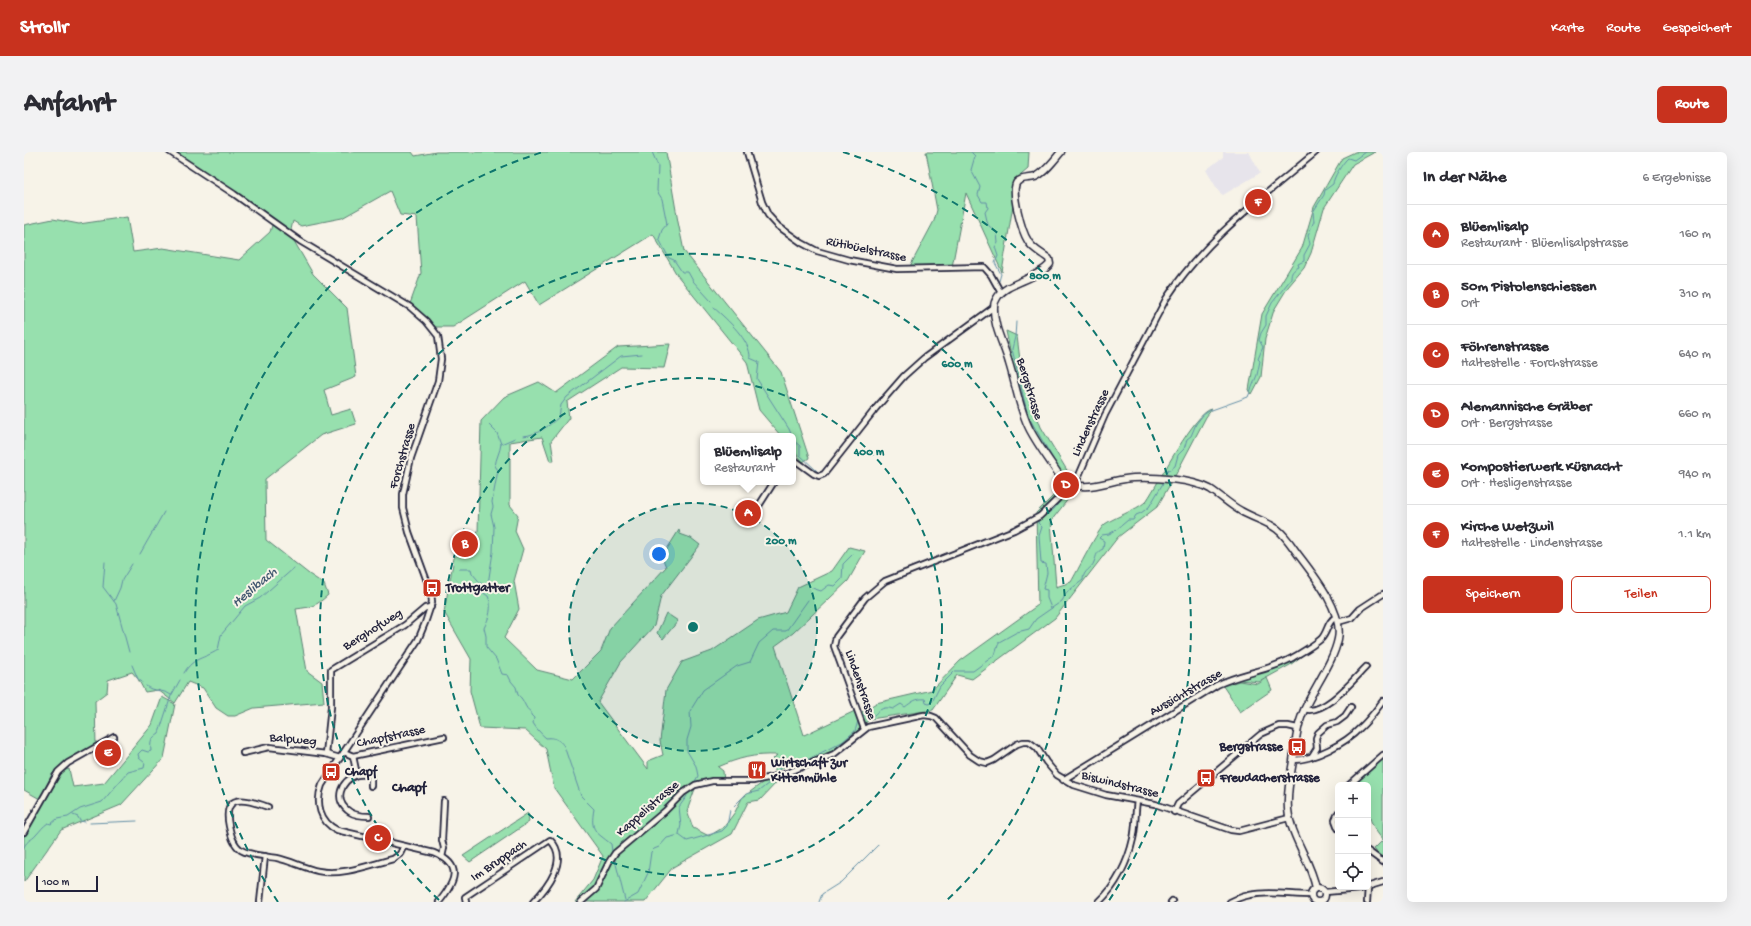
<!DOCTYPE html>
<html lang="de">
<head>
<meta charset="utf-8">
<style>
	:root { --surface:#fff; --page:#f2f2f3; --text:#2b2b33; --muted:#7c7c81; --line:#e1e1e2; --accent:#c8321e }
	body { margin:0; font-family:"Gochi Hand",sans-serif; background:var(--page); color:var(--text) }
	.controls { position:absolute; right:12px; bottom:12px; display:grid; overflow:hidden; border-radius:6px; box-shadow:0 4px 16px #0002 }
	.controls button { width:36px; height:36px; display:grid; place-items:center; padding:0; border:0; border-bottom:1px solid var(--line); background:var(--surface); color:var(--text); font:20px sans-serif }
	.scale { position:absolute; left:12px; bottom:10px; width:62px; box-sizing:border-box; padding-left:4px; border:2px solid #22223b; border-top:0; font-size:11px; line-height:14px; white-space:nowrap; color:#22223b; -webkit-text-stroke:3px #f7f3e8; paint-order:stroke }
	.you { position:absolute; left:635px; top:402px; width:14px; height:14px; margin:-10px; border:3px solid #fff; border-radius:50%; background:#1a73e8; box-shadow:0 0 0 6px #1a73e833 }
	.badge { display:grid; place-items:center; width:26px; height:26px; border-radius:50%; background:var(--accent); color:#fff; font-size:13px; font-weight:700 }
	.pin { position:absolute; translate:-50% -50%; border:2px solid #fff; box-shadow:0 1px 4px #0006 }
	.popup { position:absolute; left:676px; top:281px; width:96px; height:52px; box-sizing:border-box; display:grid; place-content:center; border-radius:6px; background:var(--surface); filter:drop-shadow(0 1px 3px #0005); font-size:13px; white-space:nowrap; color:var(--muted) }
	.popup b { font-size:15px; color:var(--text) }
	.popup::after { content:''; position:absolute; left:50%; top:100%; margin-left:-8px; border:8px solid transparent; border-top-color:var(--surface) }
	.list { margin:0; padding:0; list-style:none }
	h2 { display:flex; justify-content:space-between; align-items:center; height:52px; margin:0; padding:0 16px; font-size:17px }
	h2 small { font-size:13px; font-weight:400; color:var(--muted) }
	.list li { display:grid; grid-template-columns:26px 1fr auto; gap:12px; align-items:center; box-sizing:border-box; height:60px; padding:0 16px; border-top:1px solid var(--line) }
	.list b { display:block; font-size:15px; white-space:nowrap }
	.list p { margin:0; font-size:13px; white-space:nowrap; color:var(--muted) }
	.list em { font-size:13px; font-style:normal; color:var(--muted) }
	.actions { display:flex; gap:8px; padding:12px 16px }
	.actions a { flex:1; padding:9px 0; border:1px solid var(--accent); border-radius:6px; text-align:center; font-size:14px; color:var(--accent) }
	.actions .main { background:var(--accent); color:#fff }
	.icon { flex:none; width:22px; height:22px; fill:none; stroke:currentColor; stroke-width:2; stroke-linecap:round; stroke-linejoin:round }
	.map { position:relative; flex:none; width:1359px; height:750px; overflow:hidden; border-radius:6px }
	header { display:flex; align-items:center; gap:24px; box-sizing:border-box; height:56px; padding:0 20px; background:var(--accent); color:#fff }
	header strong { font-size:19px }
	nav { display:flex; gap:22px; margin-inline-start:auto; font-size:14px }
	.intro { display:flex; align-items:center; justify-content:space-between; box-sizing:border-box; height:96px; padding:0 24px }
	h1 { margin:0; font-size:28px }
	.button { padding:10px 18px; border-radius:6px; background:var(--accent); color:#fff; font-size:14px; font-weight:700 }
	main { display:flex; gap:24px; padding:0 24px }
	aside { flex:1; background:var(--surface); border-radius:6px; box-shadow:0 4px 16px #0002 }
	.map>svg:first-child { display:block }
</style>
</head>
<body>
<header>
<strong>Strollr</strong>
<nav><a>Karte</a><a>Route</a><a>Gespeichert</a></nav>
</header>
<div class="intro"><h1>Anfahrt</h1><a class="button">Route</a></div>
<main>
<div class="map">
<svg width="1359" height="750" viewBox="0 0 1359 750">
	<rect width="100%" height="100%" fill="#f7f3e8"/>
	<filter id="ink" filterUnits="userSpaceOnUse"><feTurbulence type="fractalNoise" baseFrequency=".025" numOctaves="2"/><feDisplacementMap in="SourceGraphic" scale="8" xChannelSelector="R" yChannelSelector="G"/><feConvolveMatrix kernelMatrix="1 2 1 2 8 2 1 2 1" color-interpolation-filters="sRGB"/></filter>
	<g filter="url(#ink)">
		<!-- built -->
		<path fill="#e7e4eb" d="M1199,0H1225L1236,21L1199,43L1195,40L1182,18L1199,5Z"/>
		<!-- green -->
		<g fill="#97e0ae" stroke="#5c8174">
			<path d="M151,0H388L391,4L412,0H642L654,70L660,99L757,220L785,306L779,310L769,298V284H757L735,258L723,210L653,123L629,82L515,153L501,129L429,175H412L386,152L397,121L393,65L376,63L366,39L318,66L277,74L269,69L266,82L289,122L323,156L332,225L300,238L307,263L327,257L332,272L297,283L241,327L242,388L285,422L300,432L304,443C292,454 288,455 272,457L283,519L298,530L300,550L230,556L211,564H204L192,556L179,536L164,530L151,551L134,538L121,540L114,527L108,520L84,528L83,540L71,549L72,593L39,612L28,622L16,647L0,638V73L29,67L55,72L103,65L109,100L139,96L215,108L246,80L249,70Z"/>
			<path d="M902,0H1005L1004,17L990,29V47L978,120L942,41L928,115L884,118L910,69L913,58Z"/>
			<path d="M1331,0H1351L1329,12L1300,56L1287,101L1280,116L1264,135L1250,158L1241,187L1237,225L1228,242L1225,238L1238,162L1278,96L1290,55L1318,6Z"/>
			<path d="M982,179L993,184L998,224L1017,275L1044,320L1045,324L1037,326L1012,288L998,256Z"/>
			<path d="M646,192L640,216L597,215L543,250L545,266L527,289L530,309H526L518,285L486,290V353L494,363L491,379L499,397L490,429L495,457L480,486L513,518L549,527L577,499L586,476L642,415L638,405L655,378L656,382L667,386L676,393L637,444L630,474L597,510L574,550L624,617V609L639,603L636,589L642,538L658,510L688,499L734,468L762,460L774,435L808,419L825,395L841,399L824,429L769,481L751,494L780,583L833,558L835,562L852,551L908,538L936,509L1014,453L1012,361L1040,333L1052,337L1027,369L1032,435L1047,430C1053,420 1074,377 1081,372C1091,365 1117,356 1123,348C1134,332 1171,259 1188,257L1182,265L1152,322L1133,355L1094,385L1031,466L948,527L933,523L909,558L846,567L817,594L800,604L771,615L765,612L756,618L751,619L749,607L753,603C730,602 715,606 694,615L699,619L700,630L672,634L663,659L669,676L685,684L700,675L711,660L718,646L742,628L752,631L736,648L724,650L708,682L649,715L621,750H551L569,728L579,704L530,636L522,597L501,578L456,576L446,539L447,507L420,460L430,406L454,380L457,269L480,245L515,230L532,241L594,195Z"/>
			<path d="M642,461L654,469L639,487L633,481Z"/>
			<path d="M1300,487L1266,513L1235,530L1215,528L1198,533L1257,514Z"/>
			<path d="M1243,526L1248,538L1216,560L1199,534L1215,529L1234,532Z"/>
			<path d="M138,545L151,552L140,606L97,653L37,678L0,730V683L38,619L45,617L49,635L80,631L128,573Z"/>
			<path d="M1359,606V708L1350,697L1359,688C1342,668 1344,658 1344,633L1330,632Z"/>
			<path d="M504,661L505,670L446,710L439,704Z"/>
		</g>
		<g fill="none" stroke-linecap="round" stroke-linejoin="round">
			<!-- stream -->
			<g stroke="#628ea6" stroke-width="1">
				<path d="M628,0L634,14L633,39L638,47L643,72L638,78L635,87L645,106L650,108L658,120H664L669,129L687,149"/>
				<path d="M947,0L951,4L947,18L956,35L954,43L958,50H963L964,56L961,60L964,73L973,81L974,91L971,95L974,104L971,111L977,122L975,129"/>
				<path d="M690,156C703,167 727,189 726,206L735,210L733,227L765,277L768,284"/>
				<path d="M992,170L991,185L988,197L1004,264L1035,317"/>
				<path d="M465,273L473,281L477,292"/>
				<path d="M499,284C514,283 523,275 535,265L537,253L543,245L597,204L618,202"/>
				<path d="M491,286L477,292C476,300 472,306 471,314L474,318L468,350L469,355L467,362L470,375L469,400L464,432L458,433V440L464,444C469,455 465,466 460,476L462,484V495L472,507L478,522L484,523L487,529L492,535L494,543C501,548 500,556 507,560V563L510,566L509,571C512,576 517,582 522,586C530,585 535,587 540,594L557,644L570,657C566,679 571,679 587,692L588,699"/>
				<path d="M769,288L776,294V303L794,320"/>
				<path d="M1142,323L1144,317L1146,318L1151,314L1154,303L1160,297L1163,287L1167,284L1172,272L1179,263L1185,259L1224,245L1233,223L1236,209L1234,207L1239,195L1235,188L1237,181L1242,173V164L1248,151L1267,127C1267,120 1269,118 1275,115L1274,112L1280,109V103L1286,92L1284,83L1290,69L1289,60L1300,43L1301,38L1309,32C1309,26 1319,10 1324,6L1330,8L1341,0"/>
				<path d="M116,402L140,360"/>
				<path d="M81,410L79,435L92,452L105,500"/>
				<path d="M435,417H447L448,421L458,433"/>
				<path d="M788,436L797,439L805,433L811,434L818,427L819,412L829,402"/>
				<path d="M90,449L96,436L98,428L108,412"/>
				<path d="M1027,456L1023,446V438L1019,437L1023,421L1022,412L1017,411L1015,384L1018,375L1014,371L1015,368L1030,357L1041,343"/>
				<path d="M108,513L114,527L118,530"/>
				<path d="M160,521C169,505 180,507 194,498L197,483L221,454L236,446L270,416"/>
				<path d="M122,534C128,540 139,537 147,543"/>
				<path d="M838,565L842,561L849,564C856,557 860,554 869,557L877,552L881,555C888,550 892,546 901,547L902,551L905,552L908,550L916,534L931,519H949L971,503L975,490L993,480L1005,477L1012,467L1038,449L1043,440L1059,428C1059,418 1068,417 1070,410C1073,403 1072,400 1079,397L1080,389L1075,386L1078,383L1085,382L1092,378L1104,368H1109L1112,363L1117,361L1125,355L1141,328"/>
				<path d="M752,623L757,613L765,606L777,608L785,607L818,590L831,579L834,569"/>
				<path d="M670,631L674,624L672,614L663,599V588L667,575L666,559L679,538L713,514L726,510L735,491L749,479H762L784,448"/>
				<path d="M49,663L54,665L56,669L61,670"/>
				<path d="M66,671L113,669"/>
				<path d="M655,682L657,673L655,655L663,644"/>
				<path d="M0,695C4,687 7,689 12,683C16,679 19,674 24,671L27,672L33,667L44,665L56,657L78,650L104,620L120,616L121,611L115,606L114,602L118,598L124,600L127,599C126,590 127,586 135,581L147,544L156,528"/>
				<path d="M591,708L601,748"/>
				<path d="M600,750L614,742L624,721L627,700L630,697L635,695L643,686L655,683L663,689L698,679L703,674L706,658L722,642L735,639L750,627"/>
				<path d="M795,750L798,742L817,730L854,693"/>
			</g>
			<defs>
				<g id="street">
					<path d="M146,0L210,42L276,89L386,155L402,169L414,184L417,207L414,229L387,306L379,342V356L385,380L407,440L408,450L401,471L394,488L298,633C291,651 296,670 313,678L410,701C440,713 431,730 415,750"/>
					<path d="M723,0L738,50L744,63L754,74L778,91L793,99L825,108L873,117L960,115L967,123L977,141"/>
					<path d="M769,309H772L790,322L795,324L800,322L852,256L880,224L900,206L970,155"/>
					<path d="M1038,327L1039,342"/>
					<path d="M734,355L750,330"/>
					<path d="M1314,470L1328,466L1336,457L1359,442"/>
					<path d="M1280,557C1300,564 1329,528 1342,515"/>
					<path d="M840,577L810,494L812,485L841,446L861,429L990,378L1016,364L1053,328L1081,263L1142,147C1180,88 1240,44 1292,0"/>
					<path d="M320,600L329,604L420,585"/>
					<path d="M219,601L245,595L302,602L316,606"/>
					<path d="M302,602L307,555V518L381,473L401,456L407,455"/>
					<path d="M329,604L333,623C316,629 309,649 326,660C332,664 339,664 345,664"/>
					<path d="M1288,604L1293,596L1292,586L1294,581L1303,573L1313,570L1321,564L1327,555"/>
					<path d="M1269,608C1290,608 1322,591 1336,576C1345,568 1352,558 1359,549"/>
					<path d="M333,623L347,622V634"/>
					<path d="M1039,628L1193,533C1217,521 1245,519 1268,506C1278,500 1289,494 1297,487C1304,480 1303,469 1312,465"/>
					<path d="M1325,633L1359,603"/>
					<path d="M244,655C222,647 198,640 205,674C207,683 209,692 217,698C227,704 242,704 253,706C267,709 280,716 294,719C318,724 345,713 369,707L376,702L380,694"/>
					<path d="M1150,660L1154,652L1237,582L1255,574H1264L1273,576"/>
					<path d="M1314,661L1311,668L1314,676"/>
					<path d="M0,680L34,620L44,611L90,585"/>
					<path d="M1344,699L1359,710"/>
					<path d="M418,705L420,696L418,688L420,649"/>
					<path d="M1301,740L1336,737L1359,730"/>
					<path d="M236,750L241,704"/>
					<path d="M442,750L441,745L526,688C546,707 523,736 509,750"/>
					<path d="M557,750L572,737L585,710L591,701L641,659L659,641L671,633L688,629H729L758,623L810,602L844,575L900,563L907,564L912,566L946,603L955,609L963,611L970,608L993,592L999,590H1005L1013,596L1022,610L1033,623L1050,633L1082,643L1131,652L1207,678L1215,679L1265,666"/>
					<path d="M1075,750C1092,734 1104,710 1109,687C1112,675 1111,661 1113,649"/>
					<path d="M1147,750L1148,749"/>
					<path d="M1206,750C1231,736 1259,743 1287,743"/>
					<path d="M1343,750L1344,735"/>
				</g>
				<g id="secondary">
					<path d="M1037,0C1030,8 1021,21 1011,25C1005,27 998,25 993,30C986,38 998,80 1004,89C1008,97 1018,101 1025,107L1026,112C1012,128 981,131 973,146C971,149 970,152 970,155C969,174 980,193 985,211C992,233 995,257 1006,278C1015,295 1027,310 1037,326C1059,344 1085,327 1109,326C1130,325 1168,327 1186,337C1197,344 1206,353 1217,359C1229,366 1242,369 1253,377C1261,383 1268,394 1273,401C1289,422 1320,460 1314,487C1309,512 1287,539 1278,563C1272,578 1271,594 1269,609C1267,622 1264,634 1264,647C1261,678 1286,705 1292,736"/>
					<circle cx="1294" cy="743" r="7"/>
				</g>
			</defs>
			<!-- street casing -->
			<use href="#street" stroke="#22223b" stroke-width="8"/>
			<!-- secondary casing -->
			<use href="#secondary" stroke="#22223b" stroke-width="9"/>
			<!-- street -->
			<use href="#street" stroke="#f7f3e8" stroke-width="4.5"/>
			<!-- secondary -->
			<use href="#secondary" stroke="#f7f3e8" stroke-width="6"/>
		</g>
	</g>
	<!-- distance rings -->
	<circle cx="669" cy="475" r="124" fill="#0f766e" fill-opacity=".12"/>
	<g fill="none" stroke="#0f766e" stroke-width="2" stroke-dasharray="7 5">
		<circle cx="669" cy="475" r="124"/>
		<circle cx="669" cy="475" r="249"/>
		<path d="M415 748A373 373 0 1 1 923 748"/>
		<path d="M254 750A498 498 0 0 1 519 0M819 0A498 498 0 0 1 1084 750"/>
	</g>
	<!-- icons -->
	<defs>
		<symbol id="bus-square" viewBox="-11 -11 22 22"><rect x="-9" y="-9" width="18" height="18" rx="4" fill="#c8321e" stroke="#f7f3e8"/><path d="M-5-6H5V4H4V6H2V4H-2V6H-4V4H-5ZM-3.5-4V0h7V-4ZM-3.5 1.2v1.5H-2V1.2ZM2 1.2v1.5H3.5V1.2Z" fill="#fff"/></symbol>
		<symbol id="restaurant-square" viewBox="-11 -11 22 22"><rect x="-9" y="-9" width="18" height="18" rx="4" fill="#c8321e" stroke="#f7f3e8"/><path d="M-5-6h1v4h1v-4h1v4h1v-4h1v5L-1.5 .5V6h-2V.5L-5-1ZM5-6V6H3V1.5H1.5Q1.5-4 5-6Z" fill="#fff"/></symbol>
	</defs>
	<g fill-rule="evenodd">
		<use href="#bus-square" x="397" y="425" width="22" height="22"/>
		<use href="#bus-square" x="1262" y="584" width="22" height="22"/>
		<use href="#restaurant-square" x="722" y="607" width="22" height="22"/>
		<use href="#bus-square" x="296" y="609" width="22" height="22"/>
		<use href="#bus-square" x="1171" y="615" width="22" height="22"/>
	</g>
	<g text-anchor="middle" dominant-baseline="central" stroke-width="4" stroke-linejoin="round" paint-order="stroke">
		<!-- street labels -->
		<g font-size="13" fill="#22223b" stroke="#f7f3e8">
			<text transform="translate(842 98) rotate(12)">Rütibüelstrasse</text>
			<text transform="translate(1005 237) rotate(73)">Bergstrasse</text>
			<text transform="translate(1067 271) rotate(-65)">Lindenstrasse</text>
			<text transform="translate(379 304) rotate(-74)">Forchstrasse</text>
			<text transform="translate(349 478) rotate(-32)">Berghofweg</text>
			<text transform="translate(836 533) rotate(71)">Lindenstrasse</text>
			<text transform="translate(1162 541) rotate(-30)">Aussichtstrasse</text>
			<text transform="translate(367 585) rotate(-12)">Chapfstrasse</text>
			<text transform="translate(269 588) rotate(5)">Balpweg</text>
			<text transform="translate(1096 633) rotate(14)">Biswindstrasse</text>
			<text transform="translate(624 657) rotate(-41)">Kappelistrasse</text>
			<text transform="translate(475 709) rotate(-34)">Im Bruppach</text>
		</g>
		<!-- poi labels -->
		<g font-size="13" font-weight="bold" fill="#22223b" stroke="#f7f3e8" text-anchor="start">
			<text x="422" y="436">Trottgatter</text>
			<text x="1259" y="595" text-anchor="end">Bergstrasse</text>
			<text x="747" y="611">Wirtschaft zur<tspan x="747" dy="15">Kittenmühle</tspan></text>
			<text x="321" y="620">Chapf</text>
			<text x="1196" y="626">Freudacherstrasse</text>
		</g>
		<!-- water labels -->
		<g font-size="14" font-style="italic" fill="#425871" stroke="#f7f3e8">
			<text transform="translate(231 436) rotate(-40)">Heslibach</text>
		</g>
		<!-- neighbourhood labels -->
		<g font-size="14" font-weight="bold" fill="#22223b" stroke="#f7f3e8">
			<text x="385" y="636">Chapf</text>
		</g>
	</g>
	<circle cx="669" cy="475" r="6" fill="#0f766e" stroke="#f7f3e8" stroke-width="2"/>
	<g font-size="12" text-anchor="middle" font-weight="bold" fill="#0f766e" stroke="#f7f3e8" stroke-width="4" stroke-linejoin="round" paint-order="stroke">
		<text x="1021" y="127">800 m</text>
		<text x="933" y="215">600 m</text>
		<text x="845" y="303">400 m</text>
		<text x="757" y="392">200 m</text>
	</g>
</svg>
<div class="controls">
<button>+</button>
<button>−</button>
<button><svg class="icon" aria-label="locate" viewBox="0 0 24 24"><circle cx="12" cy="12" r="6"/><path d="M12 2v4M12 18v4M2 12h4M18 12h4"/></svg></button>
</div>
<div class="scale">100 m</div>
<div class="you"></div>
<div class="pin badge" style="left:724px;top:361px">A</div>
<div class="popup"><b>Blüemlisalp</b>Restaurant</div>
<div class="pin badge" style="left:441px;top:392px">B</div>
<div class="pin badge" style="left:354px;top:686px">C</div>
<div class="pin badge" style="left:1042px;top:333px">D</div>
<div class="pin badge" style="left:84px;top:601px">E</div>
<div class="pin badge" style="left:1234px;top:50px">F</div>
</div>
<aside>
<h2>In der Nähe<small>6 Ergebnisse</small></h2>
<ul class="list">
<li><span class="badge">A</span><div><b>Blüemlisalp</b><p>Restaurant · Blüemlisalpstrasse</p></div><em>160 m</em></li>
<li><span class="badge">B</span><div><b>50m Pistolenschiessen</b><p>Ort</p></div><em>310 m</em></li>
<li><span class="badge">C</span><div><b>Föhrenstrasse</b><p>Haltestelle · Forchstrasse</p></div><em>640 m</em></li>
<li><span class="badge">D</span><div><b>Alemannische Gräber</b><p>Ort · Bergstrasse</p></div><em>660 m</em></li>
<li><span class="badge">E</span><div><b>Kompostierwerk Küsnacht</b><p>Ort · Hesligenstrasse</p></div><em>940 m</em></li>
<li><span class="badge">F</span><div><b>Kirche Wetzwil</b><p>Haltestelle · Lindenstrasse</p></div><em>1.1 km</em></li>
</ul>
<div class="actions"><a class="main">Speichern</a><a>Teilen</a></div>
</aside>
</main>
</body>
</html>
